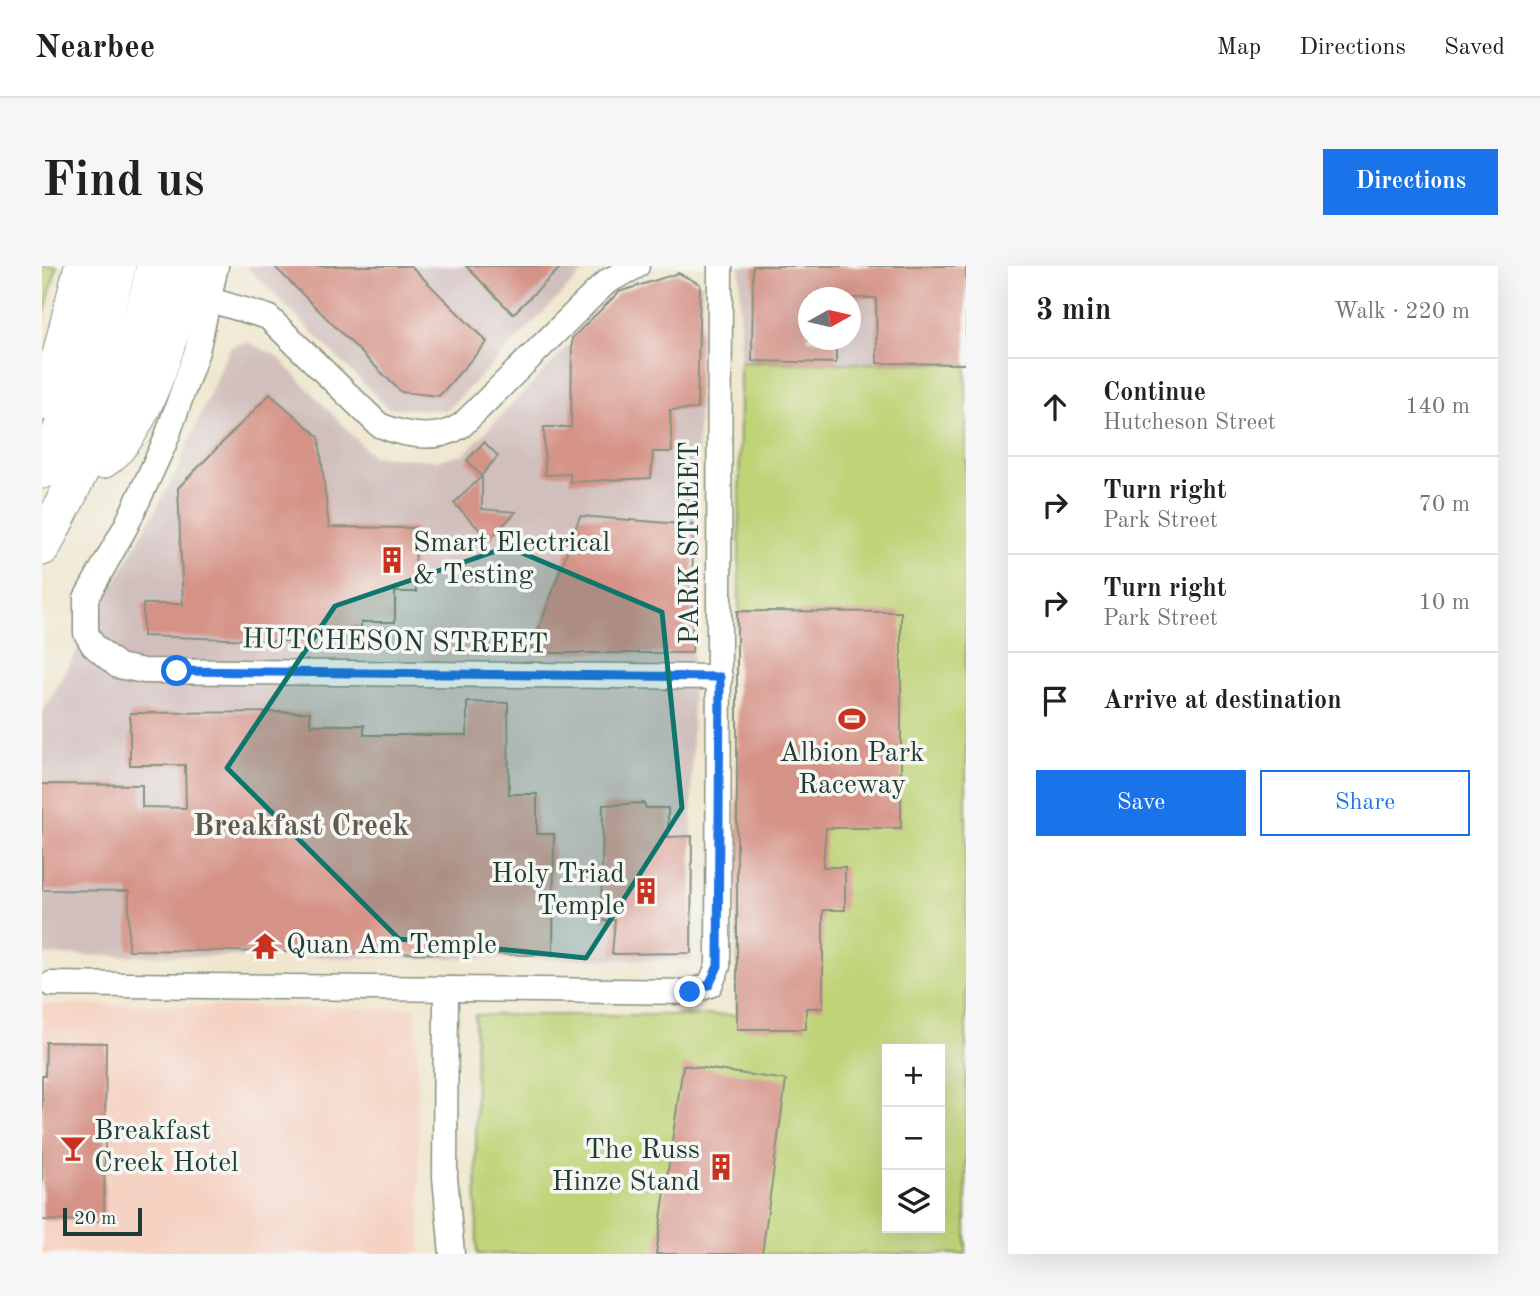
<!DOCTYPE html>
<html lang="en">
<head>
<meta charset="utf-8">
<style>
	:root { --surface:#fff; --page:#f6f6f6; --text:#202124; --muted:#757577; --line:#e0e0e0; --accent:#1a73e8 }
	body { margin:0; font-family:"Old Standard TT",serif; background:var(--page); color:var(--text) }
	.controls { position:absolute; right:21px; bottom:21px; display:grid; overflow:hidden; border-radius:0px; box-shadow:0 7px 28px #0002 }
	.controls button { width:63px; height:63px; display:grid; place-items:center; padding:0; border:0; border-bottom:2px solid var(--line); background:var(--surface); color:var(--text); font:35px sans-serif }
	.compass { position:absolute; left:756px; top:21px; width:63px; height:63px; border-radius:50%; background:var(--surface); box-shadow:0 7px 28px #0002; rotate:82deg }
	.scale { position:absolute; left:21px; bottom:18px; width:79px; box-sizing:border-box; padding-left:7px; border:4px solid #1f3d34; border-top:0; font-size:19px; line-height:24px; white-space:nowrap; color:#1f3d34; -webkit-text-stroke:5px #f6f6f2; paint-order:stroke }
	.stop { position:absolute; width:21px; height:21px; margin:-16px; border:5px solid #1a73e8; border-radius:50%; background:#fff }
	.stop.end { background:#1a73e8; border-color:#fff; box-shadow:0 2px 7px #0008 }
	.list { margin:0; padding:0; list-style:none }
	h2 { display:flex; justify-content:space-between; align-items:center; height:91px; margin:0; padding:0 28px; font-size:30px }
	h2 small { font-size:23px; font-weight:400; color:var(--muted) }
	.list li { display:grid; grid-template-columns:46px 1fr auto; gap:21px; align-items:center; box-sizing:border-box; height:98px; padding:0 28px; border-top:2px solid var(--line) }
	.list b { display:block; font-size:26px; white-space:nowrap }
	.list p { margin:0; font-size:23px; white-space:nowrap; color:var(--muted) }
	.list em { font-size:23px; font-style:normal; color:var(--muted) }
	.actions { display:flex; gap:14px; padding:21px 28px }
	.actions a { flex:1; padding:16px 0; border:2px solid var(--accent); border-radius:0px; text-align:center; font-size:24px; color:var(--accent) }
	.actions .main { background:var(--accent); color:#fff }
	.icon { flex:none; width:38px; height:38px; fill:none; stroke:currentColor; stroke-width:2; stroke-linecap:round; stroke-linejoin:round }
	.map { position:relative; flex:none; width:924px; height:988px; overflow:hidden; border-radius:0px }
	header { display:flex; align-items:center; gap:42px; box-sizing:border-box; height:98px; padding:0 35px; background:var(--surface); border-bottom:2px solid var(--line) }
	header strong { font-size:33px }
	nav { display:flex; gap:38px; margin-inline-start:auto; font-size:24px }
	.intro { display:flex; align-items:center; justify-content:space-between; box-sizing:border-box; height:168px; padding:0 42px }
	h1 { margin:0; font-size:49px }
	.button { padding:18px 32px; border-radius:0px; background:var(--accent); color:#fff; font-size:24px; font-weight:700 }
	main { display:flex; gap:42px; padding:0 42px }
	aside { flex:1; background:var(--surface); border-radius:0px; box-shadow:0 7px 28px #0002 }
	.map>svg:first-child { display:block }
</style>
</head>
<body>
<header>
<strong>Nearbee</strong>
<nav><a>Map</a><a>Directions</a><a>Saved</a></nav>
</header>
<div class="intro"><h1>Find us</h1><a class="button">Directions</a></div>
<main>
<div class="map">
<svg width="924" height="988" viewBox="0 0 924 988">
	<rect width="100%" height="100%" fill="#f6f6f2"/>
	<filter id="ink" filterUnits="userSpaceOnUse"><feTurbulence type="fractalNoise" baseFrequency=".0143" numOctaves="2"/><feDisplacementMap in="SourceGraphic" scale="14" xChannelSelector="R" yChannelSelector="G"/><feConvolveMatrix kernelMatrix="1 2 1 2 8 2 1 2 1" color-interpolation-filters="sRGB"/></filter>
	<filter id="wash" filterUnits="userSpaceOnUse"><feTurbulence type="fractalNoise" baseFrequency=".00686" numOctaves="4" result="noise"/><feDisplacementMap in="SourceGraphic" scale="28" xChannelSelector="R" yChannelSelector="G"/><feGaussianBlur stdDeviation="1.57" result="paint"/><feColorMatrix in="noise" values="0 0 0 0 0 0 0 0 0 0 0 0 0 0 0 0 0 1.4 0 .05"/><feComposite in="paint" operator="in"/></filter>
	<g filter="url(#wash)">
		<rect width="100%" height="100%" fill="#efe6cd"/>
		<!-- built -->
		<path fill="#f5d2c2" d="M0,738L374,743L379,988H0Z"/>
		<!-- industrial -->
		<g fill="#d1bfbd" fill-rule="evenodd">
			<path d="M204,0H547L405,144L346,142Z"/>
			<path d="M698,0H924V98L698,96ZM766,32H808V74H766Z"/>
			<path d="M636,7L660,18L651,343L649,694L0,689V448L133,209L188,81L205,76L235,90L330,190L395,194L422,188L536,70L589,21Z"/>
		</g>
		<!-- green -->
		<g fill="#bfd377" stroke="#6f8856" stroke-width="2" fill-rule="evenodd">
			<path d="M0,0H15L0,57Z"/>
			<path d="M698,96L924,98V988H435L433,749H695ZM845,783H898V962H845Z"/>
		</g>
		<g id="blocks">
			<!-- building -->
			<g fill="#d59286">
				<path d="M232,0H369L445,76L397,130L359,126Z"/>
				<path d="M424,0H520L471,48Z"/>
				<path d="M711,0H924V98L835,97L834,32H766V74H794V97L710,95Z"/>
				<path d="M636,7L658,18L655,143L628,144L630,186H611L609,212L528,216V208L503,209L502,161H529L530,72L577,26Z"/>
				<path d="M228,128L277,171L287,261L373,262L374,326H353V356H319V362L270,364V376L101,370V338H141L136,222Z"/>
				<path d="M442,176L456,190L439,210L425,194Z"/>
				<path d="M440,210V243L474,246L447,274L412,237Z"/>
				<path d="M538,250L651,259L650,387H488Z"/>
				<path d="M695,345L859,346V562H784L781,601H803V644H781V742H764V763H695Z"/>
				<path d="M425,436L466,437L467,528H495V568H512L511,689L86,684L87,625L0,624V518L100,519V541L144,542L143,499H88V447L268,446V459H322V469H425Z"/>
				<path d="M602,537L604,542H626V571L650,570L649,687L570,688L573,654L559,655L561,539Z"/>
				<path d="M4,776L64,777L62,955L0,954V810H3Z"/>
				<path d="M641,799L744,814L720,988H614Z"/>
			</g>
		</g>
	</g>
	<g filter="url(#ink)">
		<use href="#blocks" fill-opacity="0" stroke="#879280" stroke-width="2"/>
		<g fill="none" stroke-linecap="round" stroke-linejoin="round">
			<defs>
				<g id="minor">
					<path d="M174,0L155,85L123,176L84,260L44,332V367L51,379L76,400L102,405L678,411"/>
					<path d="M168,34L226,51L337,159C364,170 395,176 420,159L554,26L566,15L595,0"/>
					<path d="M9,718L648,726L668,719L676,700L678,0"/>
					<path d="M404,723L403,911L410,988"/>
				</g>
				<g id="highway">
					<path d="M0,136L19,89L41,0"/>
					<path d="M60,194C102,170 136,47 145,0"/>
					<path d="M0,204C34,139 59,72 75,0"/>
					<path d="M0,281C46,190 92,101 113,0"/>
				</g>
			</defs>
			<!-- minor casing -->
			<use href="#minor" stroke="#879280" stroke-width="27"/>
			<!-- highway casing -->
			<use href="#highway" stroke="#879280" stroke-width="39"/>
			<!-- minor -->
			<use href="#minor" stroke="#fff" stroke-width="24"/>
			<!-- highway -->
			<use href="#highway" stroke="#fff" stroke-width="37"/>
		</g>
	</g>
	<g fill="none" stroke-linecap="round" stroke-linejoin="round" filter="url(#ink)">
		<!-- route -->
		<path stroke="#1a73e8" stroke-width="9" d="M135,405L678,411L676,700L667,719L648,726"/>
	</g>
	<!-- marked area -->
	<path fill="#0f766e" fill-opacity="0.2" stroke="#0f766e" stroke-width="5" stroke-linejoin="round" d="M466,281L620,346L640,542L544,692L357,673L185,502L293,340Z"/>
	<!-- icons -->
	<defs>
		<symbol id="building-bare" viewBox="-9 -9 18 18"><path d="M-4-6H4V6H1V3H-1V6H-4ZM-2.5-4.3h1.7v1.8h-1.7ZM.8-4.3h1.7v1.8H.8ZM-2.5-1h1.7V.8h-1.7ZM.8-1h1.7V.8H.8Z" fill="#c8321e" stroke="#f6f6f2" stroke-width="2.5" paint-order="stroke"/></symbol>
		<symbol id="stadium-bare" viewBox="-9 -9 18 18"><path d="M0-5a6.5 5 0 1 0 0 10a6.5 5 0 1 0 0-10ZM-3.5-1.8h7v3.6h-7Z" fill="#c8321e" stroke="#f6f6f2" stroke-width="2.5" paint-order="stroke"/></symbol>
		<symbol id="temple-bare" viewBox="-9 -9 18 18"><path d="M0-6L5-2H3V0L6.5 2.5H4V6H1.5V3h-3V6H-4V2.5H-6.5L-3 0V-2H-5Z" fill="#c8321e" stroke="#f6f6f2" stroke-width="2.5" paint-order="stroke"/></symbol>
		<symbol id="bar-bare" viewBox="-9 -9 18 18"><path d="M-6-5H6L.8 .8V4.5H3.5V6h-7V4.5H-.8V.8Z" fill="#c8321e" stroke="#f6f6f2" stroke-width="2.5" paint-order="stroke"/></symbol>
	</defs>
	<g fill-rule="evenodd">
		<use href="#building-bare" x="331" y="275" width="38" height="38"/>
		<use href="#stadium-bare" x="791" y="434" width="38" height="38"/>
		<use href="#building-bare" x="585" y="606" width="38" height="38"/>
		<use href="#temple-bare" x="204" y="661" width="38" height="38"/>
		<use href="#bar-bare" x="12" y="863" width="38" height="38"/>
		<use href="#building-bare" x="660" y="882" width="38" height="38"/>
	</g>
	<g text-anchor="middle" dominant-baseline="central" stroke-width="7" stroke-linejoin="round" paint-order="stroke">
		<!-- street labels -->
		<g font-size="28" fill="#1f3d34" stroke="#f6f6f2">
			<text transform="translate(649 277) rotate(-90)">PARK STREET</text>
			<text transform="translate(353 377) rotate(1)">HUTCHESON STREET</text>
		</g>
		<!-- poi labels -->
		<g font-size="28" fill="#1f3d34" stroke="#f6f6f2" text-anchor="start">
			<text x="371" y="278">Smart Electrical<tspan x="371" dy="32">&amp; Testing</tspan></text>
			<text x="810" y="488" text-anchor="middle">Albion Park<tspan x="810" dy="32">Raceway</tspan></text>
			<text x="583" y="609" text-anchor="end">Holy Triad<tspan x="583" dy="32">Temple</tspan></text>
			<text x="244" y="680">Quan Am Temple</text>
			<text x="52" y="866">Breakfast<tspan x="52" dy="32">Creek Hotel</tspan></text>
			<text x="658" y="885" text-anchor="end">The Russ<tspan x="658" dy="32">Hinze Stand</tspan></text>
		</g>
		<!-- neighbourhood labels -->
		<g font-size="30" font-weight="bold" fill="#5f5b51" stroke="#f6f6f2">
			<text x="259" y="561">Breakfast Creek</text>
		</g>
	</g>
</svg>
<div class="controls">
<button>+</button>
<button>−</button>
<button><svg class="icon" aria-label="layers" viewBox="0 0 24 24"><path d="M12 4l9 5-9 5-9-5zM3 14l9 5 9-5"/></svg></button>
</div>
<svg class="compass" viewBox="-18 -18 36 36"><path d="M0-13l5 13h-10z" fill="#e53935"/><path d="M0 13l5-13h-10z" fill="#757577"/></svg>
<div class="scale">20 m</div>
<div class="stop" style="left:135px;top:405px"></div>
<div class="stop end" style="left:648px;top:726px"></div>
</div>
<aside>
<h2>3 min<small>Walk · 220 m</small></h2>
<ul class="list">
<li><svg class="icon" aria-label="ahead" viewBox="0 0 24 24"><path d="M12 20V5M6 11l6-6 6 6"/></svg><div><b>Continue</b><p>Hutcheson Street</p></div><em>140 m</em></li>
<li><svg class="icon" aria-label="right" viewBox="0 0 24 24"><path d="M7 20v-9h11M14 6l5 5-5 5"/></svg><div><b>Turn right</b><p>Park Street</p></div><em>70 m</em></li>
<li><svg class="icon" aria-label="right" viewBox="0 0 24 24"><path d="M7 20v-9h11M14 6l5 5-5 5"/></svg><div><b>Turn right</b><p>Park Street</p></div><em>10 m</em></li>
<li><svg class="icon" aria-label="arrive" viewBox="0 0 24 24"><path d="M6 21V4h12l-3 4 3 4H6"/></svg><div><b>Arrive at destination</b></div></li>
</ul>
<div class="actions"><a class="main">Save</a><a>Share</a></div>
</aside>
</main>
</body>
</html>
